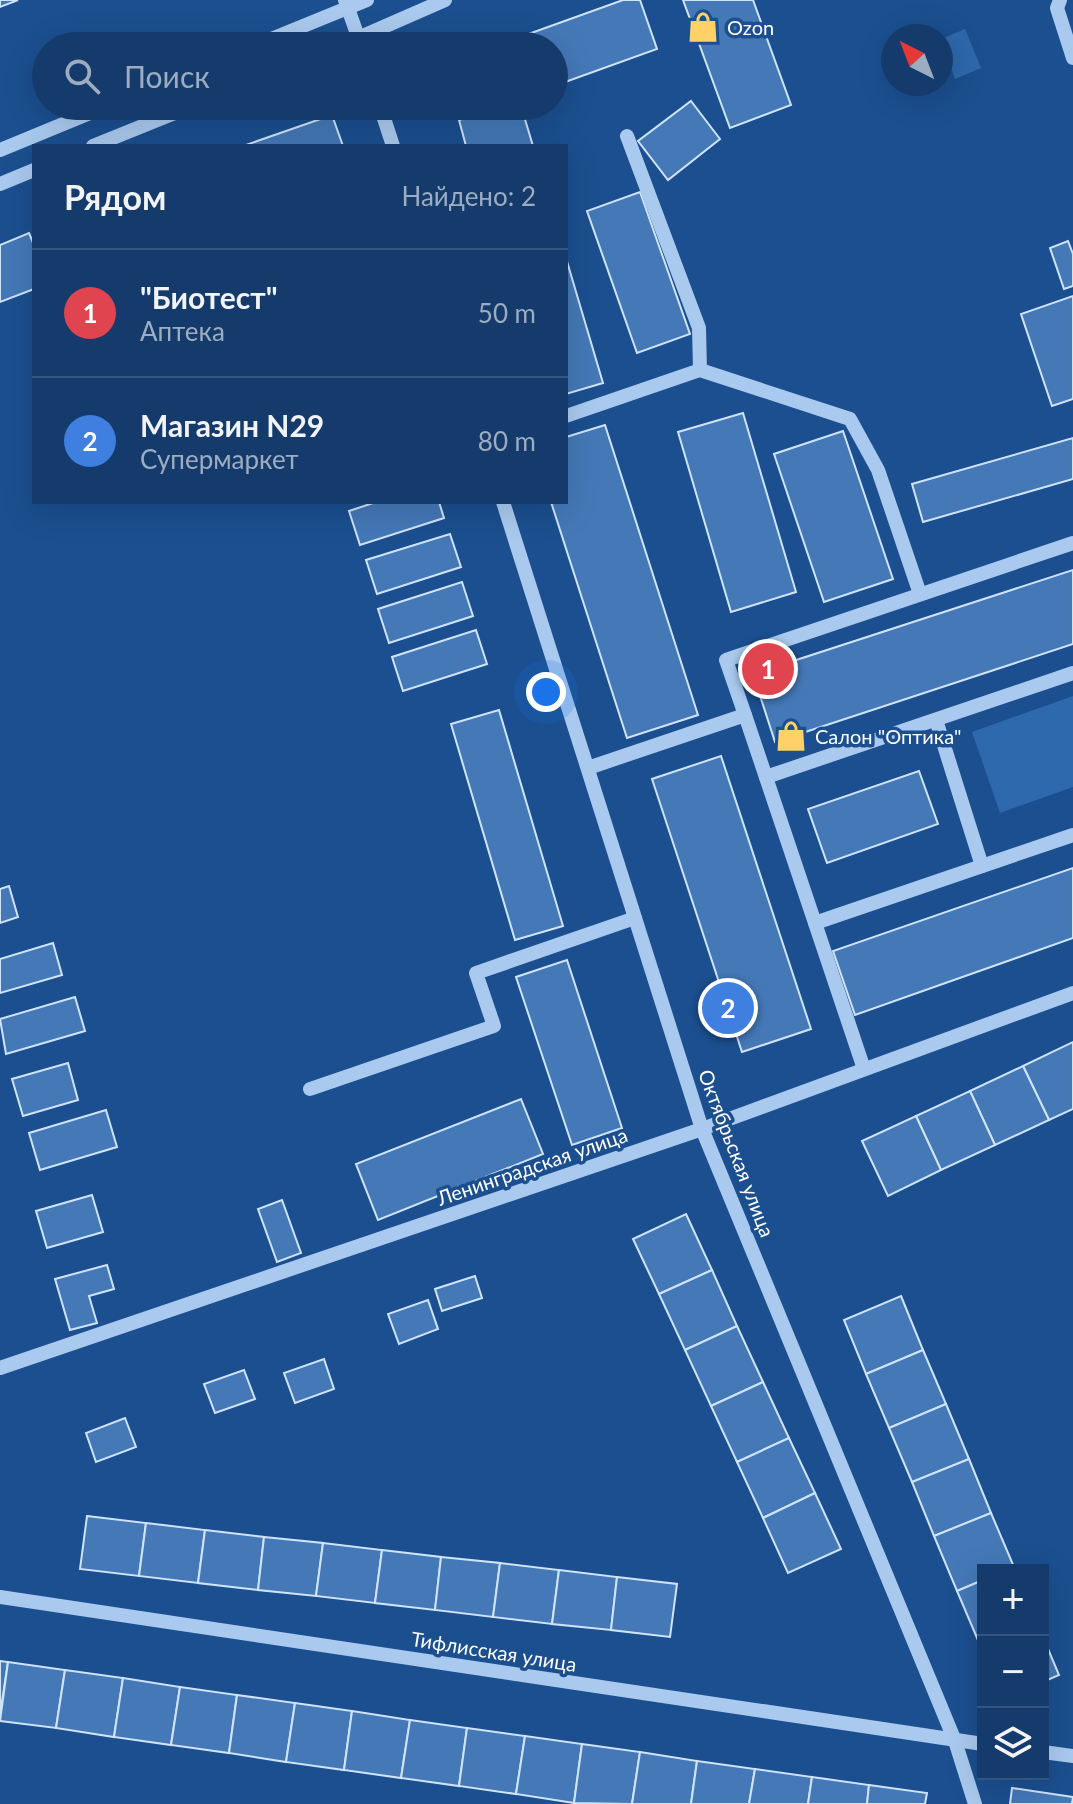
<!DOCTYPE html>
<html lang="ru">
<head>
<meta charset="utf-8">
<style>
	:root { --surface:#143b6b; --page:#214673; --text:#f1f3f6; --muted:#9dadc1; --line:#33557e; --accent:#90b9f0 }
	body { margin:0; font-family:Lato,sans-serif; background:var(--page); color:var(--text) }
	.controls { position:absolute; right:24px; bottom:24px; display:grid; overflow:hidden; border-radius:0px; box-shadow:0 8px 32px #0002 }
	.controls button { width:72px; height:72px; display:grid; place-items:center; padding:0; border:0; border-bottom:2px solid var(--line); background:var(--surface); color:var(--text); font:40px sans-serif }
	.compass { position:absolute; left:881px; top:24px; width:72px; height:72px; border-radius:50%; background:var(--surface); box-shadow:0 8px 32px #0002; rotate:318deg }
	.you { position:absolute; left:546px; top:692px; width:28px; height:28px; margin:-20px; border:6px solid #fff; border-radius:50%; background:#1a73e8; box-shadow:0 0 0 12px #1a73e833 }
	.badge { display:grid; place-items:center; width:52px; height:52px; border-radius:50%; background:var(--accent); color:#fff; font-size:26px; font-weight:700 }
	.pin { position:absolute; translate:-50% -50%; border:4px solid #fff; box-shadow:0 2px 8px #0006 }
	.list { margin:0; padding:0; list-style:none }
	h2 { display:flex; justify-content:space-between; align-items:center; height:104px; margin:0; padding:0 32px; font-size:34px }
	h2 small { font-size:26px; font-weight:400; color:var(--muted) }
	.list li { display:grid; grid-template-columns:52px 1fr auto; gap:24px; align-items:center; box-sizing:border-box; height:128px; padding:0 32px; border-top:2px solid var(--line) }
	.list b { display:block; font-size:30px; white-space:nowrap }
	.list p { margin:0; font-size:26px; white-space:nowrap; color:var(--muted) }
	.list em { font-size:26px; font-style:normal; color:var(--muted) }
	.icon { flex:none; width:44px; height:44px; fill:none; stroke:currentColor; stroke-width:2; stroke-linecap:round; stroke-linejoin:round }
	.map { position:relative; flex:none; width:1073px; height:1804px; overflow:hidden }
	.search { position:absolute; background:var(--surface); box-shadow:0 8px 32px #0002; left:32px; top:32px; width:536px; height:88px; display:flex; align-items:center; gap:20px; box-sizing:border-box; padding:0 28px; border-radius:44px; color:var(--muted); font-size:30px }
	.panel { position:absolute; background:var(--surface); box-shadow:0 8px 32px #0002; left:32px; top:144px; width:536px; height:360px; border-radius:0px }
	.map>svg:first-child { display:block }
</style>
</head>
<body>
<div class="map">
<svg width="1073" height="1804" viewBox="0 0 1073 1804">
	<rect width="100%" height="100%" fill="#1b4f8f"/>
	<!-- green -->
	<g fill="#2e69ad">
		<path d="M965,29L981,68L955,79L941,39Z"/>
		<path d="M1073,696V787L1000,813L972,732Z"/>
	</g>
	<!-- building -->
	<g fill="#4478b7" stroke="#cfe3fa" stroke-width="2">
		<path d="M0,0H18L0,7Z"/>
		<path d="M623,0H640L657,49L554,86V46H495Z"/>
		<path d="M683,0H753L791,105L730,128Z"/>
		<path d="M691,101L720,139L668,180L638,141Z"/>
		<path d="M506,106H521L533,146H466L459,120Z"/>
		<path d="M332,115L343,146H243Z"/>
		<path d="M640,192L690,334L637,353L587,211Z"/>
		<path d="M29,233L34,245V289L0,302V245Z"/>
		<path d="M1068,241L1073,254V286L1064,289L1050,248Z"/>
		<path d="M566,258L603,383L566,394Z"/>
		<path d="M1073,296V399L1052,406L1021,314Z"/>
		<path d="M743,413L796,592L731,612L678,432Z"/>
		<path d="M605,425L698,715L627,738L551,502H566V437Z"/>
		<path d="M843,431L893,579L824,602L774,454Z"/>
		<path d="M1073,438V479L923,522L912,484Z"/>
		<path d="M376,502H439L444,518L360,545L349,511Z"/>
		<path d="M450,534L461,567L377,594L366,560Z"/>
		<path d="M1073,570V644L775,742L753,674Z"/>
		<path d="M462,582L473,616L389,643L378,609Z"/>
		<path d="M476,630L487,664L403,691L392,657Z"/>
		<path d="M499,710L563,926L515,940L451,724Z"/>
		<path d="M721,756L811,1029L742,1052L652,779Z"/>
		<path d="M919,771L938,824L827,863L808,809Z"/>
		<path d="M1073,868V938L855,1015L833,951Z"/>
		<path d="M9,886L18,917L0,923V889Z"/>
		<path d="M53,943L62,975L0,993V959Z"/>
		<path d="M567,960L622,1128L572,1145L516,977Z"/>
		<path d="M75,997L85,1031L6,1054L0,1019Z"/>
		<path d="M1073,1042V1109L1049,1120L1023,1066Z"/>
		<path d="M68,1063L78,1100L23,1116L12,1079Z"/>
		<path d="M1023,1066L1049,1120L995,1145L970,1091Z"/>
		<path d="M970,1091L995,1145L941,1170L916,1116Z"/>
		<path d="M521,1099L543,1154L378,1220L356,1164Z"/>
		<path d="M106,1110L117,1147L40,1170L29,1133Z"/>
		<path d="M916,1116L941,1170L888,1196L862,1141Z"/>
		<path d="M92,1195L103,1232L47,1248L36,1211Z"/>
		<path d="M282,1200L301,1253L277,1262L258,1209Z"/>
		<path d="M686,1214L712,1270L659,1294L633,1239Z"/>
		<path d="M107,1265L114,1289L89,1296L97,1323L70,1330L55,1279Z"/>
		<path d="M712,1270L737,1326L685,1350L659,1294Z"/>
		<path d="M475,1276L482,1298L442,1311L435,1289Z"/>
		<path d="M901,1296L923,1350L866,1374L844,1320Z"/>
		<path d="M428,1300L438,1329L399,1344L388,1314Z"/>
		<path d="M737,1326L763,1382L711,1406L685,1350Z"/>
		<path d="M923,1350L946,1404L889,1428L866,1374Z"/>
		<path d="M324,1359L334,1389L295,1403L284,1373Z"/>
		<path d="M244,1370L255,1399L215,1413L204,1384Z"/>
		<path d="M763,1382L789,1438L737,1462L711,1406Z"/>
		<path d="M946,1404L969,1459L912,1482L889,1428Z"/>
		<path d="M125,1418L136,1447L96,1462L86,1433Z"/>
		<path d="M789,1438L815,1493L763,1518L737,1462Z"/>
		<path d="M969,1459L991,1513L934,1536L912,1482Z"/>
		<path d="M815,1493L841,1549L788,1573L763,1518Z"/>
		<path d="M991,1513L1014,1567L983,1570V1580L957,1591L934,1536Z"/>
		<path d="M87,1516L146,1523L139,1576L80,1569Z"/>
		<path d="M146,1523L205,1530L198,1583L139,1576Z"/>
		<path d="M205,1530L264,1537L258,1590L198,1583Z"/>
		<path d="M264,1537L323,1543L316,1596L258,1590Z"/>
		<path d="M323,1543L382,1550L375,1603L316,1596Z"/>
		<path d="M382,1550L441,1557L435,1610L375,1603Z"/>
		<path d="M441,1557L500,1563L493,1617L435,1610Z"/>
		<path d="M500,1563L559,1570L552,1624L493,1617Z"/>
		<path d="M559,1570L617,1577L611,1630L552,1624Z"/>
		<path d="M617,1577L677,1584L670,1637L611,1630Z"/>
		<path d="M983,1580V1643L980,1645L957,1591Z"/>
		<path d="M1043,1637L1059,1675L1043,1682Z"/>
		<path d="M0,1661L8,1662L0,1715Z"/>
		<path d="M8,1662L65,1670L56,1728L0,1721Z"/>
		<path d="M65,1670L123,1678L114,1737L56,1728Z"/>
		<path d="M123,1678L180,1687L171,1745L114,1737Z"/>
		<path d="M180,1687L237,1695L229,1753L171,1745Z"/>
		<path d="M237,1695L295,1703L286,1762L229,1753Z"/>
		<path d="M295,1703L352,1711L344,1770L286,1762Z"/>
		<path d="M352,1711L410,1720L401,1778L344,1770Z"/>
		<path d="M410,1720L467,1728L459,1786L401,1778Z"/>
		<path d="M467,1728L525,1736L516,1794L459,1786Z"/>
		<path d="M525,1736L582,1744L574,1803L516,1794Z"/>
		<path d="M582,1744L640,1752L632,1804L574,1803Z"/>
		<path d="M640,1752L697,1761L691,1804H632Z"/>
		<path d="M697,1761L755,1769L749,1804H691Z"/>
		<path d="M755,1769L812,1777L808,1804H749Z"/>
		<path d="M812,1777L869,1785L867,1804H808Z"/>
		<path d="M869,1785L927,1793L925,1804H867Z"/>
		<path d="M1012,1788L1073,1797L1072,1804H1010Z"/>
	</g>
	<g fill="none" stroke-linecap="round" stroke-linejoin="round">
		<!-- minor -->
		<g stroke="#a9c9ee" stroke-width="14">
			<path d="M345,0L361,45"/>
			<path d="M1060,0L1057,8L1073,58"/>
			<path d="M254,46L367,0"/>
			<path d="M340,46L445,0"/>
			<path d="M380,106L393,146"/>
			<path d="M627,136L699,328L700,370"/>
			<path d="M93,146L192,106"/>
			<path d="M0,150L107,106"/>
			<path d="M0,184L34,170"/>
			<path d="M566,416L700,370L850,419L878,470L920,594"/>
			<path d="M503,502L702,1129L955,1741L975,1804"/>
			<path d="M745,715L726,660L1073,543"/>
			<path d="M936,720L982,866"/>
			<path d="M588,768L745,715L815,923L1073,835"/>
			<path d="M766,777L1073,673"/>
			<path d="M815,923L864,1069"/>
			<path d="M310,1089L494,1026L476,973L635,918"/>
			<path d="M0,1368L702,1129L1073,993"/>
			<path d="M0,1597L983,1744"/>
			<path d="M1043,1752L1073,1756"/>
		</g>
	</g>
	<!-- icons -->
	<defs>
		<symbol id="shop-bare" viewBox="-9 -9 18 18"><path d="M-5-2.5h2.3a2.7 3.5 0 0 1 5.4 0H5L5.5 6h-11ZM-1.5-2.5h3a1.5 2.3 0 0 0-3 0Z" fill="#ffd166" stroke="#1b4f8f" stroke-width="2.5" paint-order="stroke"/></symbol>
	</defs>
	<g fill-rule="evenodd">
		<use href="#shop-bare" x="681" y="5" width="44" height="44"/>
		<use href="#shop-bare" x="769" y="714" width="44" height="44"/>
	</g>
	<g text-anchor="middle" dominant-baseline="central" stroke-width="7" stroke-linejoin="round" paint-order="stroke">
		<!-- poi labels -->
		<g font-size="20" fill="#fff" stroke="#1b4f8f" text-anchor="start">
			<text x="727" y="27">Ozon</text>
			<text x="815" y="736">Салон "Оптика"</text>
		</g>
		<!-- street labels -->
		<g font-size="20" fill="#fff" stroke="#1b4f8f">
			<text transform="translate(737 1153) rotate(69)">Октябрьская улица</text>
			<text transform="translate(532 1166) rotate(-19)">Ленинградская улица</text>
			<text transform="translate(494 1651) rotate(9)">Тифлисская улица</text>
		</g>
	</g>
</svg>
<div class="controls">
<button>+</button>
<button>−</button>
<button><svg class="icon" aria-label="layers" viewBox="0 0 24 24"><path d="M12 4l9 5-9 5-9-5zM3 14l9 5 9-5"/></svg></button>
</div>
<svg class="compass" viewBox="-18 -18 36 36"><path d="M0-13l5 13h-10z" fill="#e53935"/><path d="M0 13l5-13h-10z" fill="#9dadc1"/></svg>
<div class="you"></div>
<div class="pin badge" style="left:768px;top:669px;background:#e0444e">1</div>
<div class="pin badge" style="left:728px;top:1008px;background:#3f7fe0">2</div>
<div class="search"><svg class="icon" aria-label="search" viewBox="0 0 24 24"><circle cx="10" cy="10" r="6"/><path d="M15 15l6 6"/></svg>Поиск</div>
<section class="panel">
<h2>Рядом<small>Найдено: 2</small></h2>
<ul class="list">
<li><span class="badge" style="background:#e0444e">1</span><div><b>&quot;Биотест&quot;</b><p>Аптека</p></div><em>50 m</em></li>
<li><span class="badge" style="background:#3f7fe0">2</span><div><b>Магазин N29</b><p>Супермаркет</p></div><em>80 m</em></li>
</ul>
</section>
</div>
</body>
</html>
